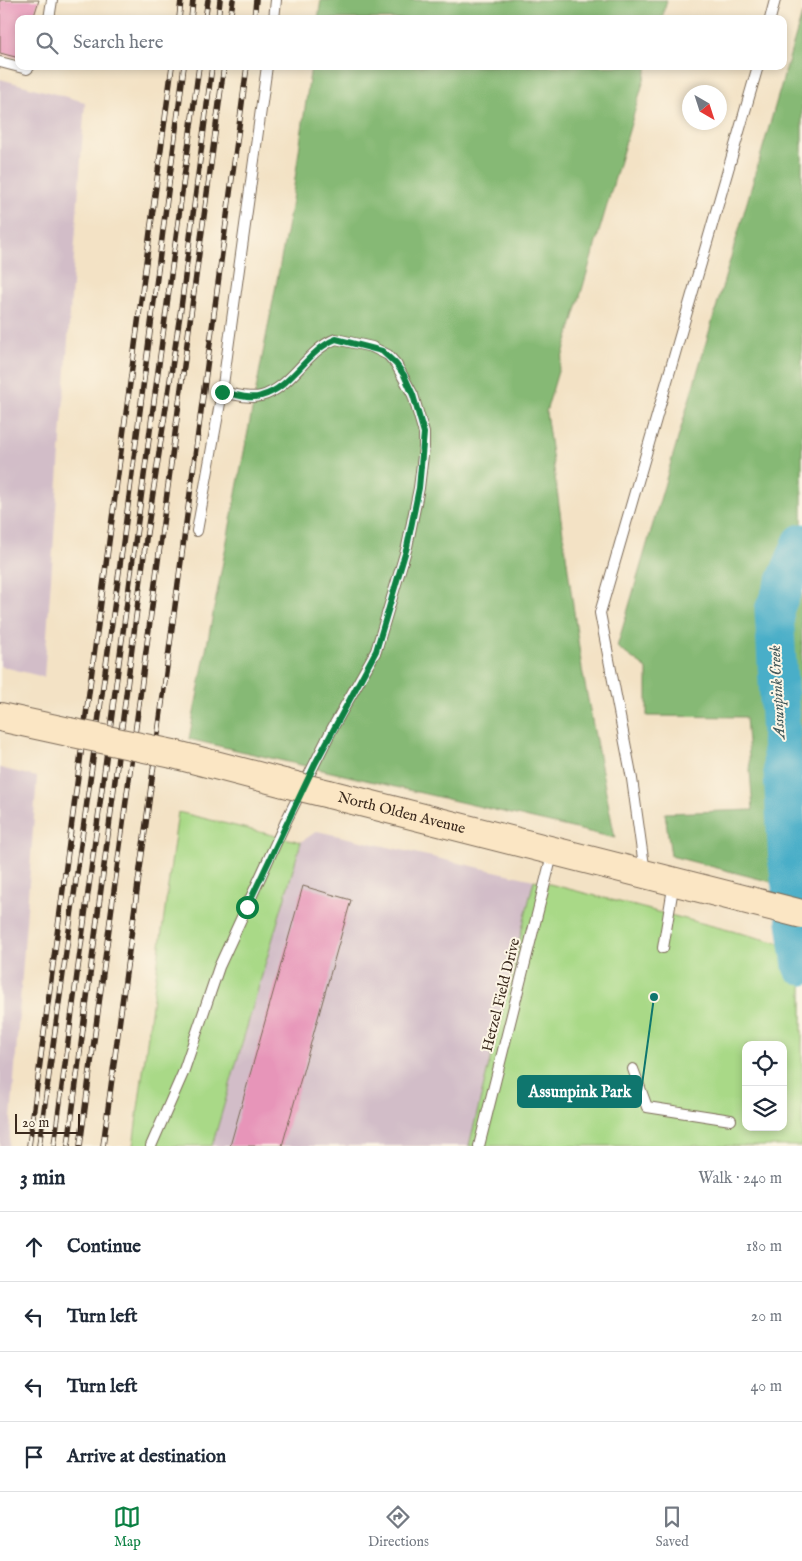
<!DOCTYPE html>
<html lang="en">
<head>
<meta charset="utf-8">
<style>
	:root { --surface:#fff; --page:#f2f2f3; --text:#1f2937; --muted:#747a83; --line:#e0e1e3; --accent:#0b8043 }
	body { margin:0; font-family:"IM FELL English",serif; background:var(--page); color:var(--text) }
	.controls { position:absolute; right:15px; bottom:15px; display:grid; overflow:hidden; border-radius:10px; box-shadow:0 2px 8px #0003 }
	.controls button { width:45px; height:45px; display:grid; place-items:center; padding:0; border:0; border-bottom:1px solid var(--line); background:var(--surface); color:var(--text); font:25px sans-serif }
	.compass { position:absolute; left:682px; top:85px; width:45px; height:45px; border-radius:50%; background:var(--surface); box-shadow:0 2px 8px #0003; rotate:141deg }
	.scale { position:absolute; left:15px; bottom:12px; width:65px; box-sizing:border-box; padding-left:5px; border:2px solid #3b2a1e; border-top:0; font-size:14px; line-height:18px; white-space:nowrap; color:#3b2a1e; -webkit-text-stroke:4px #fcf5e5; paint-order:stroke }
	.stop { position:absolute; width:15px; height:15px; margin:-11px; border:4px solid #0b8043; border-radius:50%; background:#fff }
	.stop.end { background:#0b8043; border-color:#fff; box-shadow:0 1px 5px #0008 }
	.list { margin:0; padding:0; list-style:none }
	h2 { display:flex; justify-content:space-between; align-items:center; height:65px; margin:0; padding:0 20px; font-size:21px }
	h2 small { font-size:16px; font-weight:400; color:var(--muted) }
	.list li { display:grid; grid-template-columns:32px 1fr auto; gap:15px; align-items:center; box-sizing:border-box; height:70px; padding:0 20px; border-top:1px solid var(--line) }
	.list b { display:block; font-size:19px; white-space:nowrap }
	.list em { font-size:16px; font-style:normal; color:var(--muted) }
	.icon { flex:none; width:28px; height:28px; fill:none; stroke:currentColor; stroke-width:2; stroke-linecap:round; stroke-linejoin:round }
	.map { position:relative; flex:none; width:802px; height:1146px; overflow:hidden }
	.search { position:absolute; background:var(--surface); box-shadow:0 2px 8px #0003; left:15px; right:15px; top:15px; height:55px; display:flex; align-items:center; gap:12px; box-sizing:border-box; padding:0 18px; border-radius:10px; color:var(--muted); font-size:19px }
	.sheet { height:345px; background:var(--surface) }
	nav { display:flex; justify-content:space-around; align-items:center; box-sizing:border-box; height:70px; border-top:1px solid var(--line); background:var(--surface); font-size:14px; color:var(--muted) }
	nav a { display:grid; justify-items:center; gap:2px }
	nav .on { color:var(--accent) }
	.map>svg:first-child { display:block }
</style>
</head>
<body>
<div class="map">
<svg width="802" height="1146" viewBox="0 0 802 1146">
	<rect width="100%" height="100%" fill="#fcf5e5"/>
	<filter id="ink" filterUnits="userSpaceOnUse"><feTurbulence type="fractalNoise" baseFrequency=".02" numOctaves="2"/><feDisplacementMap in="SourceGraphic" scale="10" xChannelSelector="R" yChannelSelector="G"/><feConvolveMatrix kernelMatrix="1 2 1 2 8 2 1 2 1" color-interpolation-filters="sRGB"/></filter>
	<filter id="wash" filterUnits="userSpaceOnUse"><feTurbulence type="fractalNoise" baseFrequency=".0096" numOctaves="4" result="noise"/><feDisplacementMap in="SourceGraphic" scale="20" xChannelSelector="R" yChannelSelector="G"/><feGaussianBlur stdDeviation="1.12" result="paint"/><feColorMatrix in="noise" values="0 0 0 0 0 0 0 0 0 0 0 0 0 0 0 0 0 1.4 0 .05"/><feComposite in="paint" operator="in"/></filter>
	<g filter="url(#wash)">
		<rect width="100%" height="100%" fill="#f3e2c5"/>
		<!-- industrial -->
		<g fill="#d2bdc8">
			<path d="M0,79L85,102L44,677L0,666Z"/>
			<path d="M0,768L37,777L9,1146H0Z"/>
			<path d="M317,831L534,880L469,1146H212L301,842Z"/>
		</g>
		<!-- green -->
		<g fill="#a9d987" stroke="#728252" fill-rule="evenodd">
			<path d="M178,812L301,842L212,1146H133Z"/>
			<path d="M534,880L802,949V1146H469ZM746,1045H783V1127H746Z"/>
		</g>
		<!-- forest -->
		<g fill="#86b974" stroke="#607249">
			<path d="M321,0H667L662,19H318Z"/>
			<path d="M802,14V890L671,856L665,813L753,810L746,717L647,716V669L617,647Z"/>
			<path d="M311,66H648L546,412L582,669L615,838L189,739L291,207Z"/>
		</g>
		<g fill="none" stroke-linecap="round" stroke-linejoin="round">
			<!-- river -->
			<path stroke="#49aec8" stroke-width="39" d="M802,543L774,610L788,863L802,966"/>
		</g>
		<g id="blocks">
			<!-- building -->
			<g fill="#e795b9">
				<path d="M0,0H39L33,19H19V58L0,53Z"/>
				<path d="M303,886L351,900L282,1146H230Z"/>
			</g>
		</g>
	</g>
	<g filter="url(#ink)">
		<use href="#blocks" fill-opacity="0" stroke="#7b6a58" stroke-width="1"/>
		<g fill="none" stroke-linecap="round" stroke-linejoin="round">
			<defs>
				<g id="lane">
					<path d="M49,19L52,0"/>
					<path d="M274,19L276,0"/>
					<path d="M770,19L775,0"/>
					<path d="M0,62L27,69L30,66"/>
					<path d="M197,531L222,392L267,66"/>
					<path d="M645,873L632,779L600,613L758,66"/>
					<path d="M663,948L674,882"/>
					<path d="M633,1069L647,1107L731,1120"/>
					<path d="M151,1146L183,1073L219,967L287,819L332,729L376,651L407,547L419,488L424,447V433L413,395L396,364L388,355L372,347L336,339C306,350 292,388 261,396C249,399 234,394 222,392"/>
					<path d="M479,1146L553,851"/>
				</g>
				<g id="secondary">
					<path d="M0,717L69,732"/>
					<path d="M173,754L284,783"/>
					<path id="s1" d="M329,794L802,914"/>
				</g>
			</defs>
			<!-- lane casing -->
			<use href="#lane" stroke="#7b6a58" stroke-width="12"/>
			<!-- secondary casing -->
			<use href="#secondary" stroke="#7b6a58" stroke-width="30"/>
			<!-- lane -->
			<use href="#lane" stroke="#fff" stroke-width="10"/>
			<!-- secondary -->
			<use href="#secondary" stroke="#fbe6c4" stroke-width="28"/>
			<defs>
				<g id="rail">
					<path d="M179,19L181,0"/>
					<path d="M191,19L193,0"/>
					<path d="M205,19L208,0"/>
					<path d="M218,19L220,0"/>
					<path d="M230,19L233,0"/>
					<path d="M254,19L256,0"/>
					<path d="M29,1146L172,66"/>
					<path d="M39,1146L124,536L184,66"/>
					<path d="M54,1146L199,66"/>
					<path d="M68,1146L146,539L181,308L212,66"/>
					<path d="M80,1146L224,66"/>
					<path d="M103,1146L247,66"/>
				</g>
			</defs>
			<!-- rail casing -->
			<use href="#rail" stroke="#3b2a1e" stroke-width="5.5"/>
			<!-- rail -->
			<use href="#rail" stroke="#fcf5e5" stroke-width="4" stroke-dasharray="11" stroke-linecap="butt"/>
			<defs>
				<g id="secondary-bridge">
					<path d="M69,732L173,754"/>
					<path d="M284,783L329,794"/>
				</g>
			</defs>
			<!-- secondary-bridge casing -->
			<use href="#secondary-bridge" stroke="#7b6a58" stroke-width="30" stroke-linecap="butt"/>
			<!-- secondary-bridge -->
			<use href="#secondary-bridge" stroke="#fbe6c4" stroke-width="28"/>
		</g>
	</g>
	<g fill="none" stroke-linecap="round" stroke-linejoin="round" filter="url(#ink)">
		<!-- route -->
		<path stroke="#0b8043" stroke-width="6" d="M222,392C234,394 249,400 261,396C292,388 306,351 336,339L382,351L396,364L404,375L413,395L424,433L419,488L407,547L376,651L316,762L247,907"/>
	</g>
	<g text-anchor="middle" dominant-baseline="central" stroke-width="4" stroke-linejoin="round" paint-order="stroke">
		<!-- street labels -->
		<g font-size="15" fill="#3b2a1e" stroke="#fcf5e5">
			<text stroke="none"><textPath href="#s1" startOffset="75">North Olden Avenue</textPath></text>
			<text transform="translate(501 995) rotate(-76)">Hetzel Field Drive</text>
		</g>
		<!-- water labels -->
		<g font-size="16" font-style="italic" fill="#40585a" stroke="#fcf5e5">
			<text transform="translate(778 692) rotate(-93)">Assunpink Creek</text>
		</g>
	</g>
	<!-- callouts -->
	<path fill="none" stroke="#0f766e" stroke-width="2" d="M654 997L641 1092"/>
	<circle fill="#0f766e" stroke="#fcf5e5" stroke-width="2" cx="654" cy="997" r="5"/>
	<rect fill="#0f766e" stroke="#0f766e" stroke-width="2" x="518" y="1076" width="123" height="31" rx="5"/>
	<g font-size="16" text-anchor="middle" font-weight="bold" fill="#fff">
		<text x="580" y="1097">Assunpink Park</text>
	</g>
</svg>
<div class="controls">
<button><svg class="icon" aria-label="locate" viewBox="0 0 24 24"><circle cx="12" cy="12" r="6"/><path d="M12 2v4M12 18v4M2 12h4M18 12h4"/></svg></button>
<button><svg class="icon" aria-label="layers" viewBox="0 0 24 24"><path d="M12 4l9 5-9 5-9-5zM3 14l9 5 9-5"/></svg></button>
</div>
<svg class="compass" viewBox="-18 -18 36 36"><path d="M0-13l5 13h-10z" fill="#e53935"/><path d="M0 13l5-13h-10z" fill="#747a83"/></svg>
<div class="scale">20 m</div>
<div class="stop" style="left:247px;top:907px"></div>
<div class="stop end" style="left:222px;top:392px"></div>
<div class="search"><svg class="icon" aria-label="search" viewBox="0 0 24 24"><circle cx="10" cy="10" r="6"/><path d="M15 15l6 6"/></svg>Search here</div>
</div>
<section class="sheet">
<h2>3 min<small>Walk · 240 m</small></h2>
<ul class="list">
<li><svg class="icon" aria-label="ahead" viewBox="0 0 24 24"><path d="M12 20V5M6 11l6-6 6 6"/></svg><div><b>Continue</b></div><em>180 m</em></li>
<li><svg class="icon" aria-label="left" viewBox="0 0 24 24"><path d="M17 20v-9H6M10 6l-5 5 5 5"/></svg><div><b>Turn left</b></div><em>20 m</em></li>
<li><svg class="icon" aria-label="left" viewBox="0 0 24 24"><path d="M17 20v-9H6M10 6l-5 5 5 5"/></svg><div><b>Turn left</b></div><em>40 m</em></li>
<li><svg class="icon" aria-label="arrive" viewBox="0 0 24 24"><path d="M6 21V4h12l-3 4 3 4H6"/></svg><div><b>Arrive at destination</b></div></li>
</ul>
</section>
<nav>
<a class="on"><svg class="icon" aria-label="map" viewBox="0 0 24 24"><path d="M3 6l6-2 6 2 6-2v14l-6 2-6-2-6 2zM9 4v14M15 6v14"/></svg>Map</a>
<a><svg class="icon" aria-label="directions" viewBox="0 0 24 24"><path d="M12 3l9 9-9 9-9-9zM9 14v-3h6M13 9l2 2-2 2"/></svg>Directions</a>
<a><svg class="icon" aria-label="saved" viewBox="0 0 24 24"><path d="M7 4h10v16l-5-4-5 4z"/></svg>Saved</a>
</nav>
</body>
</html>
